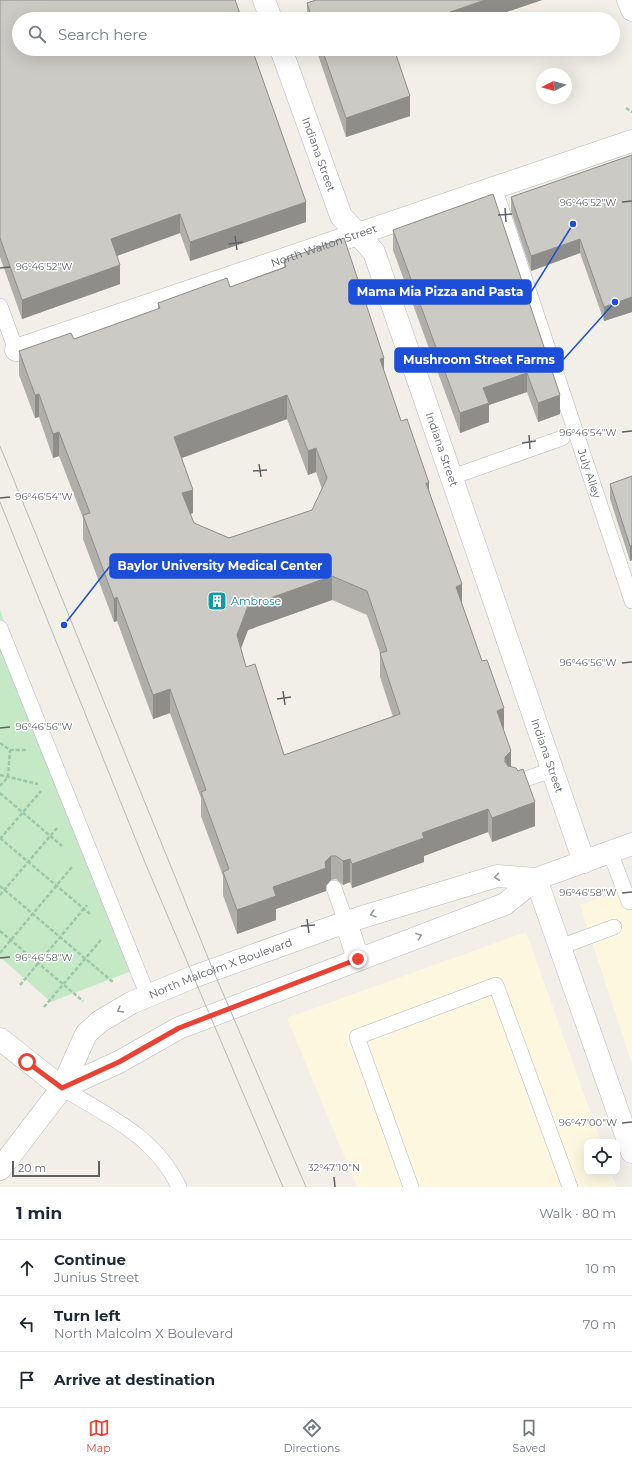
<!DOCTYPE html>
<html lang="en">
<head>
<meta charset="utf-8">
<style>
	:root { --surface:#fff; --page:#f2f2f3; --text:#1f2937; --muted:#747a83; --line:#e0e1e3; --accent:#ea4335 }
	body { margin:0; font-family:Montserrat,sans-serif; background:var(--page); color:var(--text) }
	.controls { position:absolute; right:12px; bottom:12px; display:grid; overflow:hidden; border-radius:8px; box-shadow:0 4px 16px #0002 }
	.controls button { width:36px; height:36px; display:grid; place-items:center; padding:0; border:0; border-bottom:1px solid var(--line); background:var(--surface); color:var(--text); font:20px sans-serif }
	.compass { position:absolute; left:536px; top:68px; width:36px; height:36px; border-radius:50%; background:var(--surface); box-shadow:0 4px 16px #0002; rotate:264deg }
	.scale { position:absolute; left:12px; bottom:10px; width:88px; box-sizing:border-box; padding-left:4px; border:2px solid #5f6368; border-top:0; font-size:11px; line-height:14px; white-space:nowrap; color:#5f6368; -webkit-text-stroke:3px #fff; paint-order:stroke }
	.stop { position:absolute; width:12px; height:12px; margin:-9px; border:3px solid #ea4335; border-radius:50%; background:#fff }
	.stop.end { background:#ea4335; border-color:#fff; box-shadow:0 1px 4px #0008 }
	.list { margin:0; padding:0; list-style:none }
	h2 { display:flex; justify-content:space-between; align-items:center; height:52px; margin:0; padding:0 16px; font-size:17px }
	h2 small { font-size:13px; font-weight:400; color:var(--muted) }
	.list li { display:grid; grid-template-columns:26px 1fr auto; gap:12px; align-items:center; box-sizing:border-box; height:56px; padding:0 16px; border-top:1px solid var(--line) }
	.list b { display:block; font-size:15px; white-space:nowrap }
	.list p { margin:0; font-size:13px; white-space:nowrap; color:var(--muted) }
	.list em { font-size:13px; font-style:normal; color:var(--muted) }
	.icon { flex:none; width:22px; height:22px; fill:none; stroke:currentColor; stroke-width:2; stroke-linecap:round; stroke-linejoin:round }
	.map { position:relative; flex:none; width:632px; height:1187px; overflow:hidden }
	.search { position:absolute; background:var(--surface); box-shadow:0 4px 16px #0002; left:12px; right:12px; top:12px; height:44px; display:flex; align-items:center; gap:10px; box-sizing:border-box; padding:0 14px; border-radius:22px; color:var(--muted); font-size:15px }
	.sheet { height:220px; background:var(--surface) }
	nav { display:flex; justify-content:space-around; align-items:center; box-sizing:border-box; height:56px; border-top:1px solid var(--line); background:var(--surface); font-size:11px; color:var(--muted) }
	nav a { display:grid; justify-items:center; gap:2px }
	nav .on { color:var(--accent) }
	.map>svg:first-child { display:block }
</style>
</head>
<body>
<div class="map">
<svg width="632" height="1187" viewBox="0 0 632 1187">
	<rect width="100%" height="100%" fill="#f1efe8"/>
	<!-- commercial -->
	<g fill="#fef7e0">
		<path d="M632,887V1064L580,905Z"/>
		<path d="M526,932L601,1142H587V1172H611L617,1187H357L287,1018Z"/>
	</g>
	<!-- park -->
	<path fill="#c5e8c5" d="M0,610L134,970L51,1002L0,957Z"/>
	<g fill="none" stroke-linecap="round" stroke-linejoin="round">
		<defs>
			<g id="service">
				<path id="s1" d="M494,187L632,601"/>
				<path d="M0,306L16,350"/>
				<path d="M452,477L562,438"/>
				<path d="M0,628L148,996"/>
				<path d="M514,783L552,770"/>
				<path d="M610,852L629,902"/>
				<path d="M334,888L346,922"/>
				<path d="M560,947L614,927"/>
				<path d="M62,1088C108,1116 155,1136 179,1187"/>
				<path d="M411,1187L357,1037L496,985L570,1187"/>
			</g>
			<g id="minor">
				<path d="M264,0L271,19"/>
				<path id="s2" d="M281,49L341,216L374,252L584,862"/>
				<path id="s3" d="M16,350L632,141"/>
				<path d="M536,879L632,1152"/>
				<path d="M0,1039L62,1088"/>
			</g>
			<g id="tertiary">
				<path d="M346,922L358,959"/>
				<path d="M62,1088L119,1062L179,1028L505,904L536,879L632,844"/>
				<path id="s4" d="M0,1169L62,1088L86,1034L99,1022L131,1003L193,977L346,922L497,876L536,879"/>
			</g>
			<path id="secondary" d="M628,0L632,10"/>
		</defs>
		<!-- service casing -->
		<use href="#service" stroke="#b5b8bc" stroke-width="16"/>
		<!-- minor casing -->
		<use href="#minor" stroke="#b5b8bc" stroke-width="23"/>
		<!-- tertiary casing -->
		<use href="#tertiary" stroke="#b5b8bc" stroke-width="23"/>
		<!-- secondary casing -->
		<use href="#secondary" stroke="#b6babf" stroke-width="23"/>
		<!-- path -->
		<g stroke="#9cc7a9" stroke-width="2.5" stroke-dasharray="4 2" stroke-linecap="butt">
			<path d="M626,108L632,112"/>
			<path d="M0,743L10,750H26"/>
			<path d="M0,775L38,784"/>
			<path d="M0,786L8,777L10,750"/>
			<path d="M0,793L62,846"/>
			<path d="M0,838L90,914"/>
			<path d="M0,839L41,791"/>
			<path d="M0,886L114,983"/>
			<path d="M0,895L57,828"/>
			<path d="M0,931L83,1001"/>
			<path d="M0,953L72,867"/>
			<path d="M20,985L87,905"/>
			<path d="M44,1007L101,940"/>
		</g>
		<!-- service -->
		<use href="#service" stroke="#fff" stroke-width="15"/>
		<!-- minor -->
		<use href="#minor" stroke="#fff" stroke-width="22"/>
		<!-- tertiary -->
		<use href="#tertiary" stroke="#fff" stroke-width="22"/>
		<!-- secondary -->
		<use href="#secondary" stroke="#fff" stroke-width="22"/>
		<!-- tram -->
		<g stroke="#b6b7b8" stroke-width="1">
			<path d="M0,446L213,970L306,1187"/>
			<path d="M0,502L146,865L283,1187"/>
		</g>
	</g>
	<!-- wall -->
	<g fill="#afaea9" fill-rule="evenodd">
		<path d="M0,0L306,222L190,261L180,233L117,256L120,284L22,319L0,257Z"/>
		<path d="M542,0L486,19H307V3Z"/>
		<path d="M316,49H399L395,50L410,116L346,137Z"/>
		<path d="M632,155V312L604,321L580,253L531,271L511,211V197Z"/>
		<path d="M493,194L560,414L538,422L527,392L489,405V422L460,433L393,250V230Z"/>
		<path d="M284,260L384,373L401,421L429,490L462,604L504,731L511,767L535,826L492,842L488,832L424,856V862L352,888L350,882L343,885L336,879L331,880L326,886V891L276,909V920L237,934L223,895V876L201,816V798L170,713L153,719L117,621L114,622L83,539V518L59,456L53,458L39,417L35,418L19,375V351L74,339L158,309V303L230,287L284,267ZM287,419L308,475L316,472L322,489L312,510L229,538L194,523L190,514L193,513L181,458ZM332,600L367,615L380,653V677L393,717L284,755L246,667L241,648L248,630Z"/>
		<path d="M632,476V560L630,561L610,499V484Z"/>
	</g>
	<!-- shaded-wall -->
	<g fill="#8f8d8a">
		<path d="M485,0H542L486,19H430Z"/>
		<path d="M410,96V116L346,137V118Z"/>
		<path d="M306,202V222L190,261V242Z"/>
		<path d="M180,214V233L111,258V239Z"/>
		<path d="M580,239V253L531,271V256Z"/>
		<path d="M120,265V284L22,319V300Z"/>
		<path d="M632,297V312L604,321V307Z"/>
		<path d="M384,358V381L380,359Z"/>
		<path d="M527,373V392L489,405V422L460,433V413L483,388Z"/>
		<path d="M39,394V417L35,418V395Z"/>
		<path d="M287,395V419L174,461V437Z"/>
		<path d="M560,395V414L538,422V403Z"/>
		<path d="M59,432V456L53,458V434Z"/>
		<path d="M316,448V472L308,475V451Z"/>
		<path d="M426,483H429V506Z"/>
		<path d="M193,490V513L182,517V493Z"/>
		<path d="M632,545V560L630,561V546Z"/>
		<path d="M332,576V600L248,630L237,659V635L248,606Z"/>
		<path d="M462,584V608L456,587Z"/>
		<path d="M117,597V621L114,622V599Z"/>
		<path d="M170,689V713L153,719V695Z"/>
		<path d="M504,708V732L497,711Z"/>
		<path d="M511,751V775L505,781V757Z"/>
		<path d="M535,802V826L492,842V818Z"/>
		<path d="M488,809V832L424,856V862L352,888V864L422,833Z"/>
		<path d="M331,856V880L326,886V891L276,909V920L237,934V910L273,887L325,862Z"/>
		<path d="M350,859V882L343,885V861Z"/>
	</g>
	<!-- building -->
	<g fill="#cccac5" stroke="#8f8d8a" fill-rule="evenodd">
		<path d="M0,0H235L242,19H19V49H252L306,202L190,242L180,214L111,239L120,265L22,300L0,238Z"/>
		<path d="M316,0H485L430,19H312L307,3Z"/>
		<path d="M322,49H394L410,96L346,118Z"/>
		<path d="M632,155V297L604,307L580,239L531,256L511,197Z"/>
		<path d="M493,194L560,395L538,403L527,373L483,388L489,403L460,413L393,230Z"/>
		<path d="M344,238L384,358L380,359L401,421L407,419L429,483H426L462,584L456,587L482,661L487,660L504,708L497,711L511,751L505,757V762L508,766L516,768L518,771L523,769L535,802L492,818L488,809L422,833L424,838L352,864L350,859L343,861L336,856H331L325,862L326,868L273,887L276,896L237,910L223,872L229,869L201,792L206,790L170,689L153,695L117,597L114,599L83,515L90,513L59,432L53,434L39,394L35,395L19,351L71,333L74,339L160,308L158,303L227,278L230,287L286,267L284,260ZM287,395L308,451L316,448L327,478L312,510L229,538L194,523L182,493L193,490L174,437ZM332,576L367,591L387,651L380,653L400,714L284,755L255,664L246,667L237,635L248,606Z"/>
		<path d="M632,476V545L630,546L610,484Z"/>
	</g>
	<!-- one-way arrows -->
	<defs><path id="oneway-chevron" d="M-2-3.5L2.5 0L-2 3.5" fill="none" stroke-width="1.6" stroke-linecap="round" stroke-linejoin="round"/></defs>
	<g stroke="#979a9d">
		<use href="#oneway-chevron" transform="translate(497 877) rotate(173)"/>
		<use href="#oneway-chevron" transform="translate(373 914) rotate(163)"/>
		<use href="#oneway-chevron" transform="translate(419 936) rotate(-20)"/>
		<use href="#oneway-chevron" transform="translate(120 1010) rotate(149)"/>
	</g>
	<g fill="none" stroke-linecap="round" stroke-linejoin="round">
		<!-- route -->
		<path stroke="#ea4335" stroke-width="5" d="M27,1062L62,1088L119,1062L179,1028L358,959"/>
	</g>
	<!-- ticks -->
	<path fill="none" stroke="#5f6368" stroke-width="1.5" d="M622,202L632,201M505,208L506,222M498,215L512,214M235,236L237,250M229,244L243,242M0,268L10,267M622,432L632,431M529,435L530,449M522,443L536,441M259,464L261,477M253,471L267,470M0,498L10,497M622,663L632,662M283,691L285,705M277,699L291,697M0,728L10,727M622,893L632,892M307,919L309,933M301,926L315,925M0,958L10,957M622,1123L632,1122M334,1177L335,1187"/>
	<!-- icons -->
	<defs>
		<symbol id="building-square" viewBox="-11 -11 22 22"><rect x="-9" y="-9" width="18" height="18" rx="4" fill="#0f9aa8" stroke="#fff"/><path d="M-4-6H4V6H1V3H-1V6H-4ZM-2.5-4.3h1.7v1.8h-1.7ZM.8-4.3h1.7v1.8H.8ZM-2.5-1h1.7V.8h-1.7ZM.8-1h1.7V.8H.8Z" fill="#fff"/></symbol>
	</defs>
	<g fill-rule="evenodd">
		<use href="#building-square" x="206" y="590" width="22" height="22"/>
	</g>
	<g text-anchor="middle" dominant-baseline="central" stroke-width="3" stroke-linejoin="round" paint-order="stroke">
		<!-- street labels -->
		<g font-size="11" fill="#5f6368" stroke="#fff">
			<text stroke="none"><textPath href="#s2" startOffset="112">Indiana Street</textPath></text>
			<text stroke="none"><textPath href="#s3" startOffset="325">North Walton Street</textPath></text>
			<text stroke="none"><textPath href="#s2" startOffset="435">Indiana Street</textPath></text>
			<text stroke="none"><textPath href="#s1" startOffset="302">July Alley</textPath></text>
			<text stroke="none"><textPath href="#s2" startOffset="759">Indiana Street</textPath></text>
			<text stroke="none"><textPath href="#s4" startOffset="312">North Malcolm X Boulevard</textPath></text>
		</g>
		<!-- culture labels -->
		<g font-size="11" fill="#0d838f" stroke="#fff" text-anchor="start">
			<text x="231" y="601">Ambrose</text>
		</g>
	</g>
	<g font-size="10" text-anchor="middle" fill="#5f6368" stroke="#fff" stroke-width="3" stroke-linejoin="round" paint-order="stroke">
		<text x="588" y="206">96°46'52"W</text>
		<text x="44" y="270">96°46'52"W</text>
		<text x="588" y="436">96°46'54"W</text>
		<text x="44" y="500">96°46'54"W</text>
		<text x="588" y="666">96°46'56"W</text>
		<text x="44" y="730">96°46'56"W</text>
		<text x="588" y="896">96°46'58"W</text>
		<text x="44" y="961">96°46'58"W</text>
		<text x="588" y="1126">96°47'00"W</text>
		<text x="334" y="1171">32°47'10"N</text>
	</g>
	<!-- callouts -->
	<path fill="none" stroke="#1d4ed8" stroke-width="1.5" d="M573 224L531 292M615 302L563 360M64 625L110 566"/>
	<g fill="#1d4ed8" stroke="#fff" stroke-width="1.5">
		<circle cx="573" cy="224" r="4"/>
		<circle cx="615" cy="302" r="4"/>
		<circle cx="64" cy="625" r="4"/>
	</g>
	<g fill="#1d4ed8" stroke="#1d4ed8" stroke-width="1.5">
		<rect x="349" y="280" width="182" height="24" rx="4"/>
		<rect x="395" y="348" width="168" height="24" rx="4"/>
		<rect x="110" y="554" width="221" height="24" rx="4"/>
	</g>
	<g font-size="12" text-anchor="middle" font-weight="bold" fill="#fff">
		<text x="440" y="296">Mama Mia Pizza and Pasta</text>
		<text x="479" y="364">Mushroom Street Farms</text>
		<text x="220" y="570">Baylor University Medical Center</text>
	</g>
</svg>
<div class="controls">
<button><svg class="icon" aria-label="locate" viewBox="0 0 24 24"><circle cx="12" cy="12" r="6"/><path d="M12 2v4M12 18v4M2 12h4M18 12h4"/></svg></button>
</div>
<svg class="compass" viewBox="-18 -18 36 36"><path d="M0-13l5 13h-10z" fill="#e53935"/><path d="M0 13l5-13h-10z" fill="#747a83"/></svg>
<div class="scale">20 m</div>
<div class="stop" style="left:27px;top:1062px"></div>
<div class="stop end" style="left:358px;top:959px"></div>
<div class="search"><svg class="icon" aria-label="search" viewBox="0 0 24 24"><circle cx="10" cy="10" r="6"/><path d="M15 15l6 6"/></svg>Search here</div>
</div>
<section class="sheet">
<h2>1 min<small>Walk · 80 m</small></h2>
<ul class="list">
<li><svg class="icon" aria-label="ahead" viewBox="0 0 24 24"><path d="M12 20V5M6 11l6-6 6 6"/></svg><div><b>Continue</b><p>Junius Street</p></div><em>10 m</em></li>
<li><svg class="icon" aria-label="left" viewBox="0 0 24 24"><path d="M17 20v-9H6M10 6l-5 5 5 5"/></svg><div><b>Turn left</b><p>North Malcolm X Boulevard</p></div><em>70 m</em></li>
<li><svg class="icon" aria-label="arrive" viewBox="0 0 24 24"><path d="M6 21V4h12l-3 4 3 4H6"/></svg><div><b>Arrive at destination</b></div></li>
</ul>
</section>
<nav>
<a class="on"><svg class="icon" aria-label="map" viewBox="0 0 24 24"><path d="M3 6l6-2 6 2 6-2v14l-6 2-6-2-6 2zM9 4v14M15 6v14"/></svg>Map</a>
<a><svg class="icon" aria-label="directions" viewBox="0 0 24 24"><path d="M12 3l9 9-9 9-9-9zM9 14v-3h6M13 9l2 2-2 2"/></svg>Directions</a>
<a><svg class="icon" aria-label="saved" viewBox="0 0 24 24"><path d="M7 4h10v16l-5-4-5 4z"/></svg>Saved</a>
</nav>
</body>
</html>
